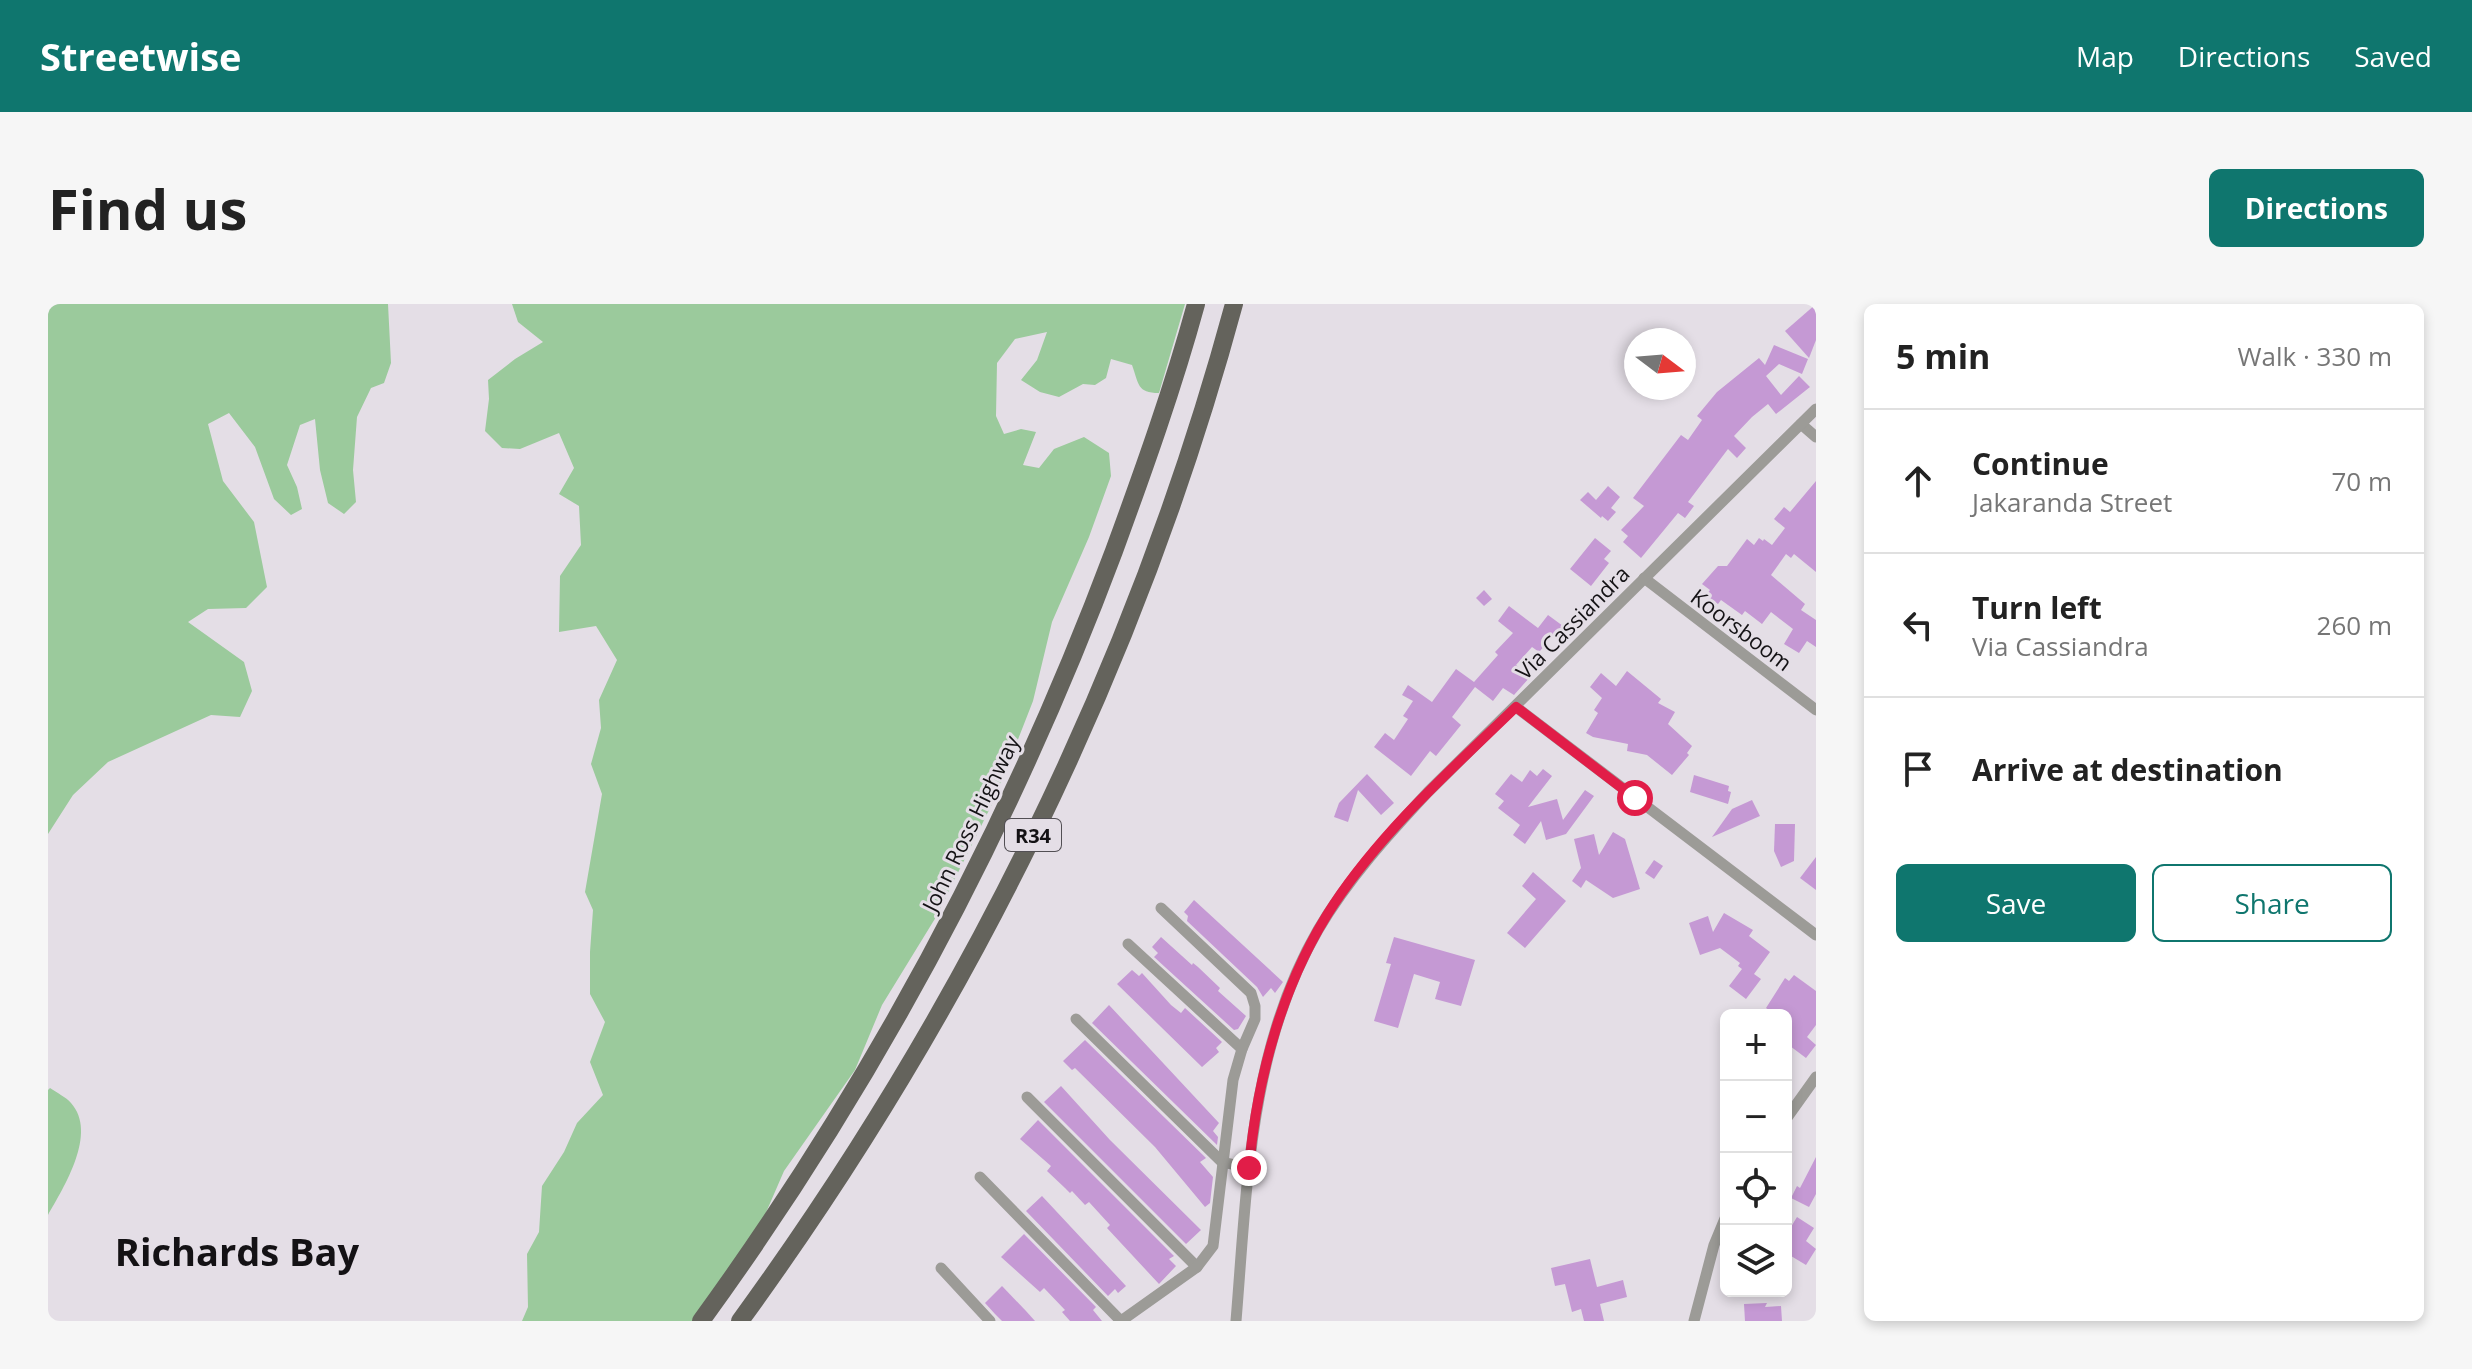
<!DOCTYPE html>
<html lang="en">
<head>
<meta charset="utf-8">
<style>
	:root { --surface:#fff; --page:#f6f6f6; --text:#222; --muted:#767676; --line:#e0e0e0; --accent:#0f766e }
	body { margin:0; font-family:"Open Sans",sans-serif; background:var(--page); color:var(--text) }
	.controls { position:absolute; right:24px; bottom:24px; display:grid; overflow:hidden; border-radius:12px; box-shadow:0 4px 12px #0003 }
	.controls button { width:72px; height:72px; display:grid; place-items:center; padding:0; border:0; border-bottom:2px solid var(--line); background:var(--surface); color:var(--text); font:40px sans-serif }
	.compass { position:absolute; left:1576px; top:24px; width:72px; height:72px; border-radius:50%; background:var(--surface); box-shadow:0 4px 12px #0003; rotate:106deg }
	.stop { position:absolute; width:24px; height:24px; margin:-18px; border:6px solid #e11d48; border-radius:50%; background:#fff }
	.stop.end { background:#e11d48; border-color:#fff; box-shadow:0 2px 8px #0008 }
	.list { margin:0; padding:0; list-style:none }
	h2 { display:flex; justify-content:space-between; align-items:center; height:104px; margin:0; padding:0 32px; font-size:34px }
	h2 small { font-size:26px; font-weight:400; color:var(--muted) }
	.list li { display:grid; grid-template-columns:52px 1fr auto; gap:24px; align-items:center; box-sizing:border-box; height:144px; padding:0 32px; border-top:2px solid var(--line) }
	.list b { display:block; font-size:30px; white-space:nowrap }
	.list p { margin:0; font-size:26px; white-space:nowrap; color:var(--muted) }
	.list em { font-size:26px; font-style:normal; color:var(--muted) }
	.actions { display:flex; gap:16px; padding:24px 32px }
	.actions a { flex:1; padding:18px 0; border:2px solid var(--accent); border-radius:12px; text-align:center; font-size:28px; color:var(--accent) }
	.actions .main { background:var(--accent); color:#fff }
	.icon { flex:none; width:44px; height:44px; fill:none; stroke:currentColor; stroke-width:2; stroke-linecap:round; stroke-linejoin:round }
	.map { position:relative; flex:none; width:1768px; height:1017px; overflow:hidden; border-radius:12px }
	header { display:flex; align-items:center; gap:48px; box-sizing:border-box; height:112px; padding:0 40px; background:var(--accent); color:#fff }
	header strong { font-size:38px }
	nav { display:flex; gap:44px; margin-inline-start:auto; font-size:28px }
	.intro { display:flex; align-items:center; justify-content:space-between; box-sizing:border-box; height:192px; padding:0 48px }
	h1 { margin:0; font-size:56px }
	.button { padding:20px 36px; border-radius:12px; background:var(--accent); color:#fff; font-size:28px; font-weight:700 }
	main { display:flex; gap:48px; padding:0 48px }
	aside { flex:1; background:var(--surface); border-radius:12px; box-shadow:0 4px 12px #0003 }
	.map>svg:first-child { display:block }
</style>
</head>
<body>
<header>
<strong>Streetwise</strong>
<nav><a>Map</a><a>Directions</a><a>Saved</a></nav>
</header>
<div class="intro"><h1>Find us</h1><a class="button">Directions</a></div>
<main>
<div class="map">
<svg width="1768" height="1017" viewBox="0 0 1768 1017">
	<rect width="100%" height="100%" fill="#e4dee6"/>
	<!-- green -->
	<g fill="#9bca9c">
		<path d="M0,0H340L343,59L336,79L323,84L309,113L305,166L308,198L296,210L280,199L272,166L267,115L252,121L239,161L249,183L254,205L243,211L226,195L207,143L181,109L160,120L175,177L206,218L219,283L198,304L160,305L140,318L196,358L204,387L192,413L163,411L60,458L25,491L0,530Z"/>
		<path d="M464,0H1137L1111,89C1089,89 1091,80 1084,61L1063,55L1058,74L1047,81L1035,80L1011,93L992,88L973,76L989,56L999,28L967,35L949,59L948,112L956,130L973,125L988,128L975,161L991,164L1006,145L1036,133L1061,149L1063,172L1041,233L1004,318L985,397L947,494L888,613L834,701L807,766L736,867L713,920L646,1017H474L480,1003L479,950L491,928L494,882L516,848L529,819L555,791L542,758L557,718L542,690V648L545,606L537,588L554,490L543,460L553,424L551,396L569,356L548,322L511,328L512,272L533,241L531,202L511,190L526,164L511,129L472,145L454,144L437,127L441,95L440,76L467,55L495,38L470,18Z"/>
		<path d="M2,784C9,789 18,793 23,799C50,829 16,883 0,911V786Z"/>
	</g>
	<!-- building -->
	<g fill="#c599d4">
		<path d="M1768,0V36L1761,54L1737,27Z"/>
		<path d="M1726,41L1760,55L1754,70L1731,60L1718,72L1733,91L1751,72L1762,83L1728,110L1720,100L1704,113L1686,132L1698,144L1689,154L1680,145L1640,198L1646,202L1637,214L1630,209L1593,254L1575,238L1580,232L1573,226L1596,202L1585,194L1633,131L1640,136L1654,116L1649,112L1669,88L1711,54L1717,61Z"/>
		<path d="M1768,177V268L1746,250L1743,254L1738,250L1723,271L1757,300L1753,306L1768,316V343L1759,337L1751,349L1736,340L1745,325L1723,308L1714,320L1697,307L1694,311L1673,296L1670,300L1658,291L1662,286L1654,280L1670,262H1679L1699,235L1706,241L1711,234L1715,237L1716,235L1724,241L1737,224L1726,215L1736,203L1742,208Z"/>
		<path d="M1560,182L1572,193L1563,204L1568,208L1560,217L1554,212L1553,214L1532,196L1540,188L1548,196Z"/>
		<path d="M1547,234L1563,247L1556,255L1561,259L1543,282L1522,265Z"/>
		<path d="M1436,286L1444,295L1436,302L1428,294Z"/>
		<path d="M1461,302L1490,324L1500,311L1515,322L1491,348L1484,343L1468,361L1482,373L1466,391L1455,384L1445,397L1427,383L1404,413L1413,421L1388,452L1382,447L1363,472L1326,443L1337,429L1346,436L1360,415L1355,412L1365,397L1354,391L1360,381L1384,398L1408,365L1426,378L1450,351L1447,348L1465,329L1450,317Z"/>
		<path d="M1579,367L1613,395L1610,399L1627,408L1620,420L1644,442L1639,449L1641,451L1624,471L1599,451L1579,447L1580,440L1545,433L1538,429L1550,409L1546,406L1554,394L1542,383L1553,369L1568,382Z"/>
		<path d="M1495,465L1504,472L1480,503L1509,495L1515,516L1537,486L1546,492L1518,530L1498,536L1493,517L1477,540L1465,531L1472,521L1450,504L1456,497L1447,490L1463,470L1474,478L1482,466L1489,472Z"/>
		<path d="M1319,470L1346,499L1333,511L1310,486L1300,518L1286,513L1291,499Z"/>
		<path d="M1646,471L1681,482L1680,487L1683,488L1680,500L1642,488Z"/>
		<path d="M1704,496L1712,512L1664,533L1684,505Z"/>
		<path d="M1727,520H1747L1746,557L1733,563L1726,547Z"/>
		<path d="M1565,528L1577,535L1592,585L1565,594L1538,576L1533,584L1524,577L1533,564L1526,535L1546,530L1551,551Z"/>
		<path d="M1768,553V586L1752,574Z"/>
		<path d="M1606,556L1615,562L1606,575L1597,569Z"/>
		<path d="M1485,568L1518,597L1477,644L1459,629L1488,595L1474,582Z"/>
		<path d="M1146,596L1235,678L1227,689L1223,684L1215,693L1209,683L1139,617L1140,612L1136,608Z"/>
		<path d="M1676,609L1705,626L1701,632L1722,648L1706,670L1713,675L1698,695L1681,682L1694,665L1690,662L1692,659L1672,644L1652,651L1641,619L1660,612L1665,628Z"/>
		<path d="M1113,633L1144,661L1145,659L1150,663L1172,684L1170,687L1198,712L1190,725L1186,726L1106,653L1110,649L1104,643Z"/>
		<path d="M1346,633L1427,656L1413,702L1387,695L1392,678L1366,670L1350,724L1326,717L1343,660L1338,659Z"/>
		<path d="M1084,666L1091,672L1094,669L1123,701L1133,709L1137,704L1174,738L1168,744L1171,748L1154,763L1069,680Z"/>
		<path d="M1746,671L1768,687V721L1759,733L1768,741L1758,754L1738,739V711H1728L1718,704L1737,674L1741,677Z"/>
		<path d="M1061,701L1171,819L1165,827L1170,833L1169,841L1044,719Z"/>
		<path d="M1037,736L1158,854L1152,858L1165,873L1162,899L1157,903L1107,843L1027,764L1024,766L1015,757Z"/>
		<path d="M1013,782L1062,836L1153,926L1138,940L996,798Z"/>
		<path d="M990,816L1126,952L1121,955L1128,962L1111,980L1059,924L1062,921L1041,898L1037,901L1024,887L1022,889L1017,884L999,867L1003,862L972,835Z"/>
		<path d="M1768,853V890L1761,903L1743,894L1749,882L1752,884Z"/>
		<path d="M994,892L1078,982L1070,989L1067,985L1060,992L978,907Z"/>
		<path d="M1749,913L1766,924L1758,937L1768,945L1758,961L1738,949V931Z"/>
		<path d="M976,930L1048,1003L1045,1006L1054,1017H1022L1014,1008L1017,1006L996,984L992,988L953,953Z"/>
		<path d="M1542,955L1549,983L1575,976L1579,993L1552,1000L1556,1017H1536L1533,1005L1524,1008L1517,980L1507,982L1503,964Z"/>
		<path d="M954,982L978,1007L987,1017H954L947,1010L937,999Z"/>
		<path d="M1719,999L1717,1003L1733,1002L1734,1017H1697L1696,1000Z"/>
	</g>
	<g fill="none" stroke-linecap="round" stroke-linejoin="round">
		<!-- street -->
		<g stroke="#9c9b97" stroke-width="11">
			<path d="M1753,120L1768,133"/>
			<path d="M1596,274L1768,406"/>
			<path d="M1468,403L1768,631"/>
			<path d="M1080,640L1194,745"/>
			<path d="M1028,715L1174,858L1201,864"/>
			<path d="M979,793L1149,963"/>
			<path d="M1738,815L1768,773"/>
			<path d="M932,873L1073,1017"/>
			<path d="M893,964L942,1017"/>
			<path d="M1073,1017L1149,963L1165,942L1185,776L1194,745L1207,715V702L1203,689L1113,604"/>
			<path d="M1188,1017C1199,884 1201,745 1270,626C1300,575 1340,531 1380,488L1768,105"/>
			<path d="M1646,1017L1666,941L1678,912"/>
		</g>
		<!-- primary -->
		<g stroke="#64635c" stroke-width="18">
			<path d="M653,1017C826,779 963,522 1066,247C1096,165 1125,84 1148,0"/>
			<path d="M692,1017C915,711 1087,366 1186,0"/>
		</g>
	</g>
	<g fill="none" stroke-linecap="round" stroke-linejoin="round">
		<!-- route -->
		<path stroke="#e11d48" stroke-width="10" d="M1201,864C1209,773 1235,677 1286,600C1336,525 1404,465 1468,403L1587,494"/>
	</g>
	<g text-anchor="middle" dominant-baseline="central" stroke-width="6" stroke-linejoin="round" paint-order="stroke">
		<!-- shield labels -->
		<rect fill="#e4dee6" stroke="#524f54" stroke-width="2" x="957" y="515" width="56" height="32" rx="6"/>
		<g font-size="20" font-weight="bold" fill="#141215">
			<text x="985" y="531">R34</text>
		</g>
		<!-- street labels -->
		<g font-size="22" fill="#141215" stroke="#e4dee6">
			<text transform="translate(1524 318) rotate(-45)">Via Cassiandra</text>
			<text transform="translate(1694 325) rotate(37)">Koorsboom</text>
			<text transform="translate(922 519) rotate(-64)">John Ross Highway</text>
		</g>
		<!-- town labels -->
		<g font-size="38" font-weight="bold" fill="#141215" stroke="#e4dee6">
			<text x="189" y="947">Richards Bay</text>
		</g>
	</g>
</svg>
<div class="controls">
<button>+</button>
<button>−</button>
<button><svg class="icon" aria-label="locate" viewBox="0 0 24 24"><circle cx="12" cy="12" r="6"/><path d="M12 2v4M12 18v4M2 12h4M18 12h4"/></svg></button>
<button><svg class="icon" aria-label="layers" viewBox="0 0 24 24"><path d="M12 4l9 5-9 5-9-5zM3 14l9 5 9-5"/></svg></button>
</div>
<svg class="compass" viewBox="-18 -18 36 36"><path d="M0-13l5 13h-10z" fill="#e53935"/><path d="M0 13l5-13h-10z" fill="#767676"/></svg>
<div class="stop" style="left:1587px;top:494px"></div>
<div class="stop end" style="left:1201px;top:864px"></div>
</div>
<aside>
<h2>5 min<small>Walk · 330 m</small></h2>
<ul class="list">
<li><svg class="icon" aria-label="ahead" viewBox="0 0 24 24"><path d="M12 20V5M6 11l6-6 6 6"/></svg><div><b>Continue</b><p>Jakaranda Street</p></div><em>70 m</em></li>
<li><svg class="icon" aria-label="left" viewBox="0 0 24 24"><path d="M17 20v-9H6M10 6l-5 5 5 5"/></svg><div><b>Turn left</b><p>Via Cassiandra</p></div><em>260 m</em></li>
<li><svg class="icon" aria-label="arrive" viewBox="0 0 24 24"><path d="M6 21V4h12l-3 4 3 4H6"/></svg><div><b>Arrive at destination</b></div></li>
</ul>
<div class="actions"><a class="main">Save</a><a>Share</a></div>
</aside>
</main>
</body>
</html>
